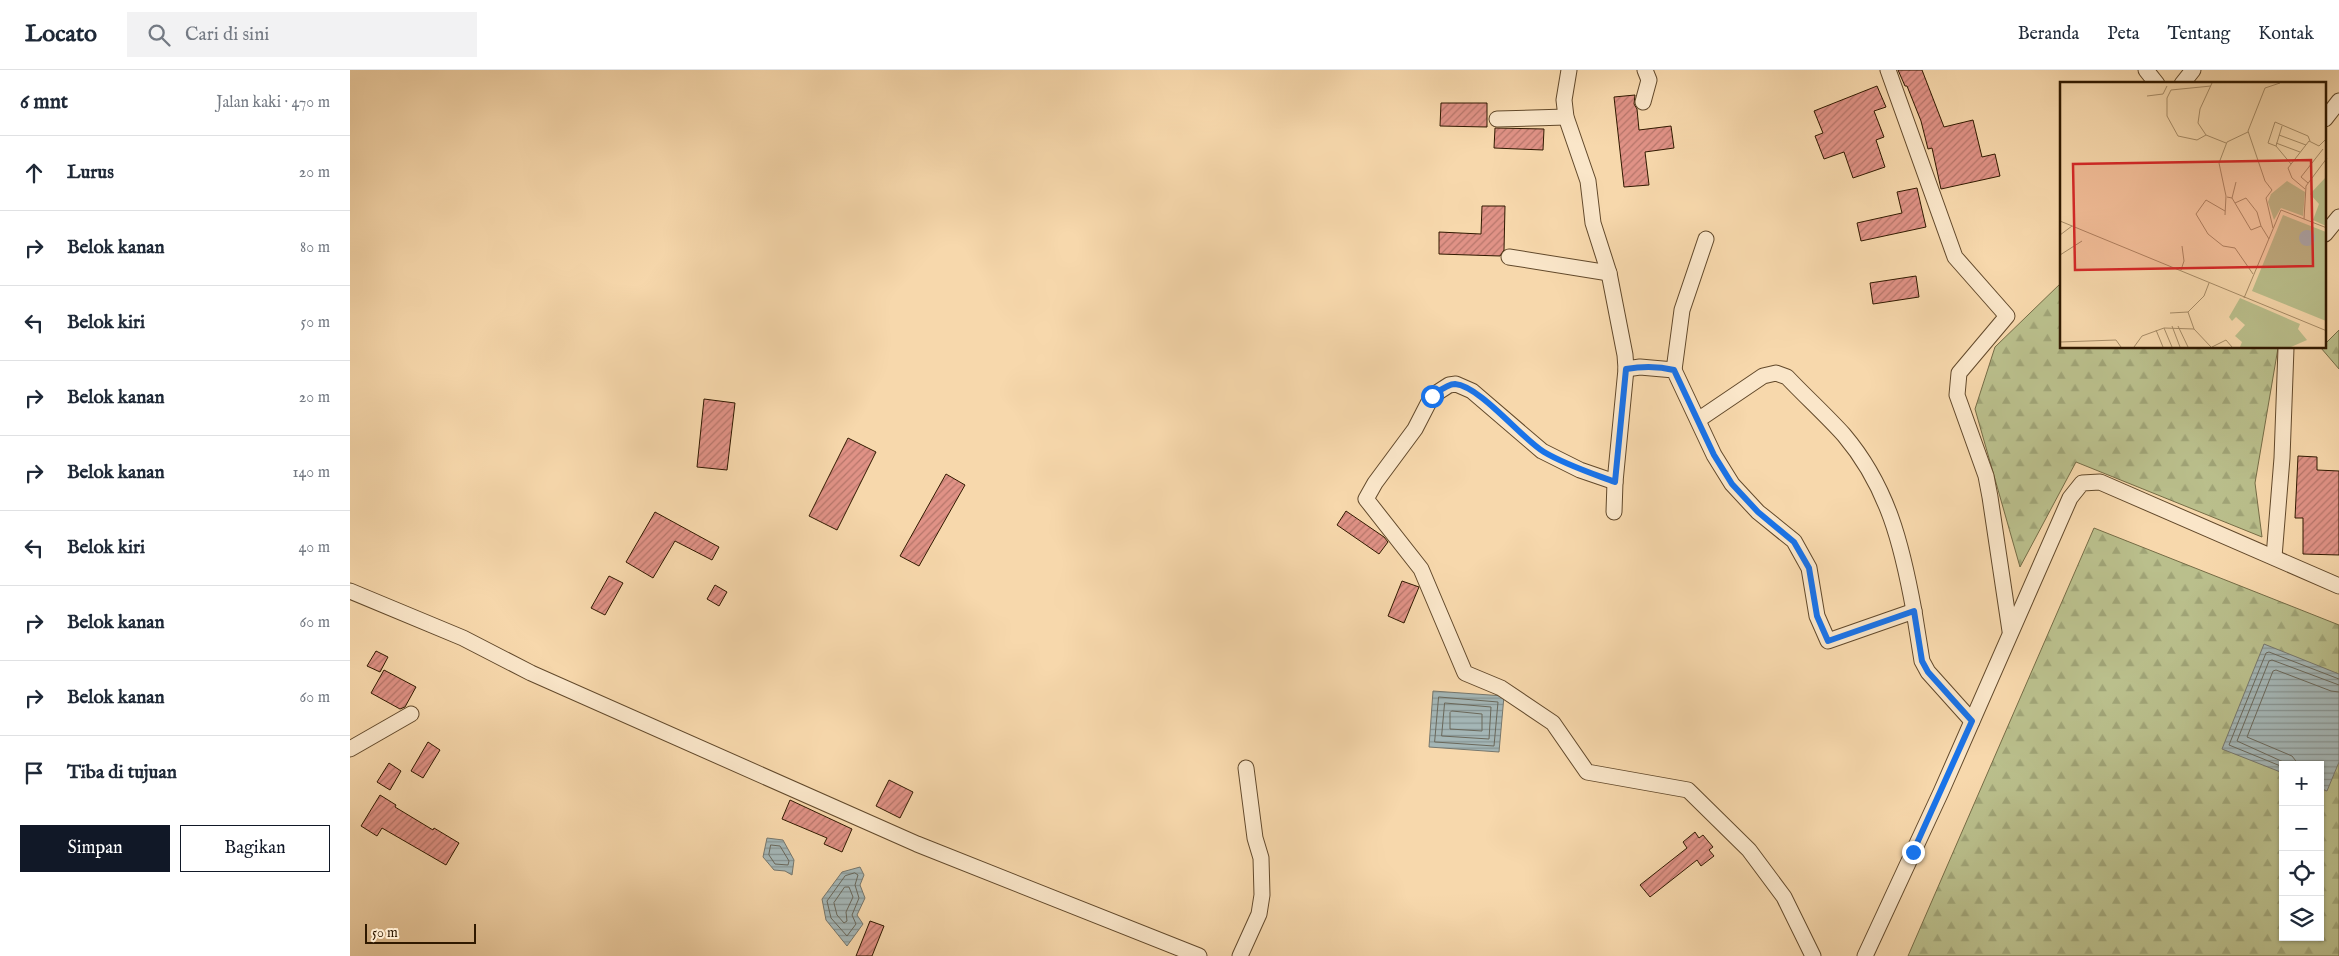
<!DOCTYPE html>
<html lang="id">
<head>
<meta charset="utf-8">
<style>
	:root { --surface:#fff; --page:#f2f2f3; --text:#1f2937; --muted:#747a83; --line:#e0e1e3; --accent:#111827 }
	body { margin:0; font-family:"IM FELL English",serif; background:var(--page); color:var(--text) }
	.controls { position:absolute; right:15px; bottom:15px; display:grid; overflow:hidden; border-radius:0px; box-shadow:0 1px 4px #0004 }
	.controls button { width:45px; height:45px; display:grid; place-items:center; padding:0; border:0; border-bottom:1px solid var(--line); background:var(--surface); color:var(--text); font:25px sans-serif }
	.scale { position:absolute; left:15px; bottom:12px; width:111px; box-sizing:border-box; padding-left:5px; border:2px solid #301900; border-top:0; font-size:14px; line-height:18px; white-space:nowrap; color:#301900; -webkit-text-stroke:4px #fae6c9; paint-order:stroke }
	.stop { position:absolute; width:15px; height:15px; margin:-11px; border:4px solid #1a73e8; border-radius:50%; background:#fff }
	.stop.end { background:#1a73e8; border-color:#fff; box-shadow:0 1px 5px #0008 }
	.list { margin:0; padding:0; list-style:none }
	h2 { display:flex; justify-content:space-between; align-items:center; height:65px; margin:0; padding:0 20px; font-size:21px }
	h2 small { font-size:16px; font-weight:400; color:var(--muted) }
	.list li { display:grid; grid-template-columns:32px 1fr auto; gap:15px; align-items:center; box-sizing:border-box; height:75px; padding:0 20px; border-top:1px solid var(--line) }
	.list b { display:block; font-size:19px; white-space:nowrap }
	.list em { font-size:16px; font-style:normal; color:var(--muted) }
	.actions { display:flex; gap:10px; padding:15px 20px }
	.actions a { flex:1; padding:11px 0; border:1px solid var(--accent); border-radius:0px; text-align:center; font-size:18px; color:var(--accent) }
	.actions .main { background:var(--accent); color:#fff }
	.icon { flex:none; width:28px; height:28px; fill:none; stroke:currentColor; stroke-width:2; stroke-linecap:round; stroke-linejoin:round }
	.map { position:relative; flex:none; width:1989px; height:886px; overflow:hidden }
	header { display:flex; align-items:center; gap:30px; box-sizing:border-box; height:70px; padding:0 25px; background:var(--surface); border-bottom:1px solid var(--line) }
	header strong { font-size:24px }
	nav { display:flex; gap:28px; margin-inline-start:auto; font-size:18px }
	.search { width:350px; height:45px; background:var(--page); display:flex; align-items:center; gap:12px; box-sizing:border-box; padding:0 18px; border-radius:0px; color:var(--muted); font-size:19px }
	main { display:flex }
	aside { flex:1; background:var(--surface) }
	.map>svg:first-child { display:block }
</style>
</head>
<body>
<header>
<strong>Locato</strong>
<div class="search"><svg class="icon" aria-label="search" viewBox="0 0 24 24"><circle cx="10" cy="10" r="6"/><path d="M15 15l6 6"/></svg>Cari di sini</div>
<nav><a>Beranda</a><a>Peta</a><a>Tentang</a><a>Kontak</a></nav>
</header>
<main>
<aside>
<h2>6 mnt<small>Jalan kaki · 470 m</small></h2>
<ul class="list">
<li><svg class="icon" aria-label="ahead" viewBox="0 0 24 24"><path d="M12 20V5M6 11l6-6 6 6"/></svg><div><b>Lurus</b></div><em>20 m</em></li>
<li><svg class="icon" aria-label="right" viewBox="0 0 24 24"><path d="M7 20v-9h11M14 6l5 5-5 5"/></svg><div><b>Belok kanan</b></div><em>80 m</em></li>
<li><svg class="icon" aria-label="left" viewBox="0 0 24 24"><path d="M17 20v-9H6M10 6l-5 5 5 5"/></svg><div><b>Belok kiri</b></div><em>50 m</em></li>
<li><svg class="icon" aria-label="right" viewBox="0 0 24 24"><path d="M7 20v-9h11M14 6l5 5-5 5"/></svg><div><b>Belok kanan</b></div><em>20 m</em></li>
<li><svg class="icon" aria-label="right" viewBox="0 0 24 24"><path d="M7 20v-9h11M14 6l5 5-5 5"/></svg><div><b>Belok kanan</b></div><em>140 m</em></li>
<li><svg class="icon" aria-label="left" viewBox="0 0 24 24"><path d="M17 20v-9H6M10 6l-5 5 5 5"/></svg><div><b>Belok kiri</b></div><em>40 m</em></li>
<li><svg class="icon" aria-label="right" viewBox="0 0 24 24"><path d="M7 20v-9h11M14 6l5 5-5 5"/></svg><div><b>Belok kanan</b></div><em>60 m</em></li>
<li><svg class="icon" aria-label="right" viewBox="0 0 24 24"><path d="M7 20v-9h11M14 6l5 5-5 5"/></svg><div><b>Belok kanan</b></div><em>60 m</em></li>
<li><svg class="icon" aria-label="arrive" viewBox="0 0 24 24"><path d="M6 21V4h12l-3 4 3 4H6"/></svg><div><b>Tiba di tujuan</b></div></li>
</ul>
<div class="actions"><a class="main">Simpan</a><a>Bagikan</a></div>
</aside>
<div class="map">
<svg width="1989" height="886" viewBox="0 0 1989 886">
	<defs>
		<pattern id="forest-firs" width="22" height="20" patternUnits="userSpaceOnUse" patternTransform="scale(1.25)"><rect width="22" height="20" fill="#babf8c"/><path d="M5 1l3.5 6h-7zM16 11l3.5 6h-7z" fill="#a0a477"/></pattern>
		<pattern id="water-rules" width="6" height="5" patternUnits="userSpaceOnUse" patternTransform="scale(1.25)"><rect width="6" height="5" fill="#a4b6b6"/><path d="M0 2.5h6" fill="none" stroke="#869392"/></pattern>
		<pattern id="building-hatch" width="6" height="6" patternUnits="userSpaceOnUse" patternTransform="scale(1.25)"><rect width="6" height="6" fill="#e09286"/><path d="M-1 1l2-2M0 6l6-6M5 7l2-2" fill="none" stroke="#b6766b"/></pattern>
	</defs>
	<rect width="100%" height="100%" fill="#f7d8ac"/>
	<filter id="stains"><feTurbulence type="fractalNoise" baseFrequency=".004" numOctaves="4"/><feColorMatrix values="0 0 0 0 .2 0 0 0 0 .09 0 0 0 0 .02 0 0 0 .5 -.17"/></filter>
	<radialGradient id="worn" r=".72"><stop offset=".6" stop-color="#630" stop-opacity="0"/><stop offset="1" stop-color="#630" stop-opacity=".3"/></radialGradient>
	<!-- forest -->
	<g fill="url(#forest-firs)" stroke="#756c46" fill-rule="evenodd">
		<path d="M1711,213L1712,278H1928L1905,413L1912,467L1726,392L1670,497L1625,339L1645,277Z"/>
		<path d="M1989,260V299L1971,278H1975V274Z"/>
		<path d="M1744,458L1989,555V886H1558ZM1933,695H1970V867H1933Z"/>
	</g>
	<!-- water -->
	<g fill="url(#water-rules)" stroke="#76776d">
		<path d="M1914,574L1989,604V692L1977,721L1970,718V695H1933V703L1872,679Z"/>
		<path d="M1083,621L1154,626L1149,682L1079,677Z"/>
		<path d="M417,768L433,770L444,790L442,805L435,801L424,800L413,787Z"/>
		<path d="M510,797L514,805L510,815L515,828L507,845L513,854L497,876L476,850L472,829L492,802Z"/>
	</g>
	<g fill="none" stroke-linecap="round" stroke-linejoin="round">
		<!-- shore -->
		<g stroke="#6a685b" stroke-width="1">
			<path d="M1089,627L1148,632L1144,676L1085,672Z"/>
			<path d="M1095,633L1141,637L1139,669L1092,666Z"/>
			<path d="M1102,641L1132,644V661L1100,659V643Z"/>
			<path d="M1940,695L1887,671L1919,591L1922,590L1989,615"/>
			<path d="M1949,695L1942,686L1897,667L1923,601L1926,600L1981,621L1989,622"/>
			<path d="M1933,697L1879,675L1916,583L1919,582L1989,609"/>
			<path d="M421,775L430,776L439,791L438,795L425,794L419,785Z"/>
			<path d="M505,803L508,805L505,815L509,828L502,845L506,854L497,866L481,848L477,831L495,806Z"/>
			<path d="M495,817H499L503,827L496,842L497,851L494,853L487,845L484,833Z"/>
		</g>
	</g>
	<!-- building -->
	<g fill="url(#building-hatch)" stroke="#301900">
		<path d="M1548,0H1572L1594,57L1623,50L1632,87L1645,84L1650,106L1591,119L1582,78L1578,79L1571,51L1557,16H1555Z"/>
		<path d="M1527,16L1536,37L1524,41L1534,67L1526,70L1535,97L1503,108L1494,82L1474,89L1465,66L1473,63L1464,41Z"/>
		<path d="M1285,25L1284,34L1287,39L1289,60L1321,56L1324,78L1295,82L1299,115L1274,117L1264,27Z"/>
		<path d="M1091,33H1137V57L1090,56Z"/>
		<path d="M1145,58L1194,59L1193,80L1144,78Z"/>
		<path d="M1567,118L1576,157L1511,171L1507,153L1552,143L1547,122Z"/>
		<path d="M1132,136H1155L1154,180L1150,186L1089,184V162L1131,164Z"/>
		<path d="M1566,206L1569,227L1523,234L1520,213Z"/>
		<path d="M354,329L385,333L377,400L347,397Z"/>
		<path d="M498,368L526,382L487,460L459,446Z"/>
		<path d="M1948,386L1967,387V400L1989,401V485L1953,484V448H1945Z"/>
		<path d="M596,404L615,415L569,496L550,486Z"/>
		<path d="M996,441L1034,467L1038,472L1029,484L987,455Z"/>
		<path d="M305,442L369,477L362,490L325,471L303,508L276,492Z"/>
		<path d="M259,506L273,513L255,545L241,538Z"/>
		<path d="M1052,511L1069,517L1054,553L1038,546Z"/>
		<path d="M365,515L377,522L369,536L357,529Z"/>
		<path d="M26,581L38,587L30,602L17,596Z"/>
		<path d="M34,600L66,617L55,637L50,639L21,623Z"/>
		<path d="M78,672L90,680L73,708L61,701Z"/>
		<path d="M39,693L51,701L40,720L27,712Z"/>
		<path d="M539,710L563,722L550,748L526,736Z"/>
		<path d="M30,725L46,735L45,737L83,760L84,758L109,773L96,795L32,758L27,766L11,756Z"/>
		<path d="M440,730L502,759L492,782L474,774L477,768L432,749Z"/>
		<path d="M1345,762L1349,768L1353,765L1363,777L1359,780L1364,786L1351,796L1347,790L1300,827L1290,815L1337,778L1333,772Z"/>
		<path d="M520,851L534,856L522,886H506Z"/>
	</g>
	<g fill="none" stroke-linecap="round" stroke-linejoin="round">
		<defs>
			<g id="minor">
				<path d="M1219,0L1214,30L1216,47L1238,111L1243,153L1259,203L1275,285L1276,299L1265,412L1264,442"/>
				<path d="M1538,0L1605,187L1657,246L1609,303L1607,325L1636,406L1640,427L1660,561"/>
				<path d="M1796,0L1807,14"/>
				<path d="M1832,14L1843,0"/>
				<path d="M1293,32L1299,10L1295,0"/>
				<path d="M1147,49L1216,47"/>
				<path d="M1975,49L1989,31"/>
				<path d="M1975,164L1989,147"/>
				<path d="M1159,187L1259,203"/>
				<path d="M1276,299L1290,297L1324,300L1364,385L1382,414L1408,442L1444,471L1459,498L1467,546L1478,571L1564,541L1572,591L1578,602L1622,651"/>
				<path d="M1324,300L1332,240L1356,169"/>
				<path d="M1348,350L1413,306L1426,303L1437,307C1456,327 1476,345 1494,365C1538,417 1552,475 1564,541"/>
				<path d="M1265,412L1230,400L1192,381L1122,321L1106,314L1099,315L1082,326L1065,359L1025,413L1016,429L1071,499L1115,603L1151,618L1203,653L1237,702L1338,720L1399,780L1434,827L1463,886"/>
				<path d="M1924,487L1932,388L1936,278"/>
				<path d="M0,521L113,568L181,603L567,774L849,886"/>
				<path d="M0,679L61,644"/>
				<path d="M890,886L909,844L912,825L911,788L905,768L896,698"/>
				<path d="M1515,886L1591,722L1720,428L1732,413L1750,412L1989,516"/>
			</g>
		</defs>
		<!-- minor casing -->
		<use href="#minor" stroke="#62492b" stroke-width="17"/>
		<!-- minor -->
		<use href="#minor" stroke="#fae6c9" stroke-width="15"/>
	</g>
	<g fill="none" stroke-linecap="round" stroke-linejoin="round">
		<!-- route -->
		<path stroke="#1a73e8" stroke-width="6" d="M1082,326C1088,322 1097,314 1105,314C1130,316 1171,368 1194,382C1216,395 1241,403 1265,412L1276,299C1293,296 1308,296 1324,300L1364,385L1382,414L1408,442L1444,472L1459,498L1467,546L1478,571L1564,541L1572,591L1578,602L1622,651L1563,782"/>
	</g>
	<!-- overview -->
	<g transform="translate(1710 12)">
		<rect width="266" height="266" fill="#f7d8ac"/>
		<path d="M266,95V144L253,138L259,122L250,112ZM227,99L245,110L243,134L221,126L214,138L208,120L211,112ZM223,133L266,150V239L192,209ZM180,216L240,242L238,247L247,258L231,265H180L182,260L175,254L185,243L176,235L172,239L169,235Z" fill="#babf8c"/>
		<path d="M239 156a8 8 0 1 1 16 0a8 8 0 1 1-16 0Z" fill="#a4b6b6"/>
		<path fill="none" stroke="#a78c67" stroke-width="1" d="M152,1L140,27L138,41L146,53L166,61M87,14L103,12L107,4M222,44L216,64L231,82M146,53L137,58L118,54L107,34V16L111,8L151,4M219,53L246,63M216,61L240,70M216,64L208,61L215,40L248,54L250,59M248,101L241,95L263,67M245,107L232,96L228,86L249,59L259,64L267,56M167,115L172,116L191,148L201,144L209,157M172,116L176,100M175,121L186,116L197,130L201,144M165,129L146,118L136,132L148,152L163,164L175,166L193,192M165,133L166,114L159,81L167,60L188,50M244,137L246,104L267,76M0,139L267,249M213,146L206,116L212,108L205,99L188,49L205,6L220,1M0,153L12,144M0,173L22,159M121,188L124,179L122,164M149,201L144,214L128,230L134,247L151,265M184,216L221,128L267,146M110,231L128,230M112,244L120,265M118,244L128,265M104,246L112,265M96,248L103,265M0,260L56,258L61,265M74,265L82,254L104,246L134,247M152,265L166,258L172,265"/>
		<path fill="#d62828" fill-opacity="0.15" stroke="#d62828" stroke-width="2.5" d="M251,78L253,184L15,188L13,82Z"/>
		<rect width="266" height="266" fill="none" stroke="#301900" stroke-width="2.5"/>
	</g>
	<rect width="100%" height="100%" filter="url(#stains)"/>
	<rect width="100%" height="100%" fill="url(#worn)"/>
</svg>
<div class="controls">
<button>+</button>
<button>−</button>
<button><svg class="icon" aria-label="locate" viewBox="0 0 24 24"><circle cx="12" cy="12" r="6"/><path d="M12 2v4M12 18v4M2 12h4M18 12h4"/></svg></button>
<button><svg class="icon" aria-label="layers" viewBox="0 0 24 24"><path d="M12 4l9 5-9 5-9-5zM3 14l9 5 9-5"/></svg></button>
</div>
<div class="scale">50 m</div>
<div class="stop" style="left:1082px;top:326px"></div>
<div class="stop end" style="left:1563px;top:782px"></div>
</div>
</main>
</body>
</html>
